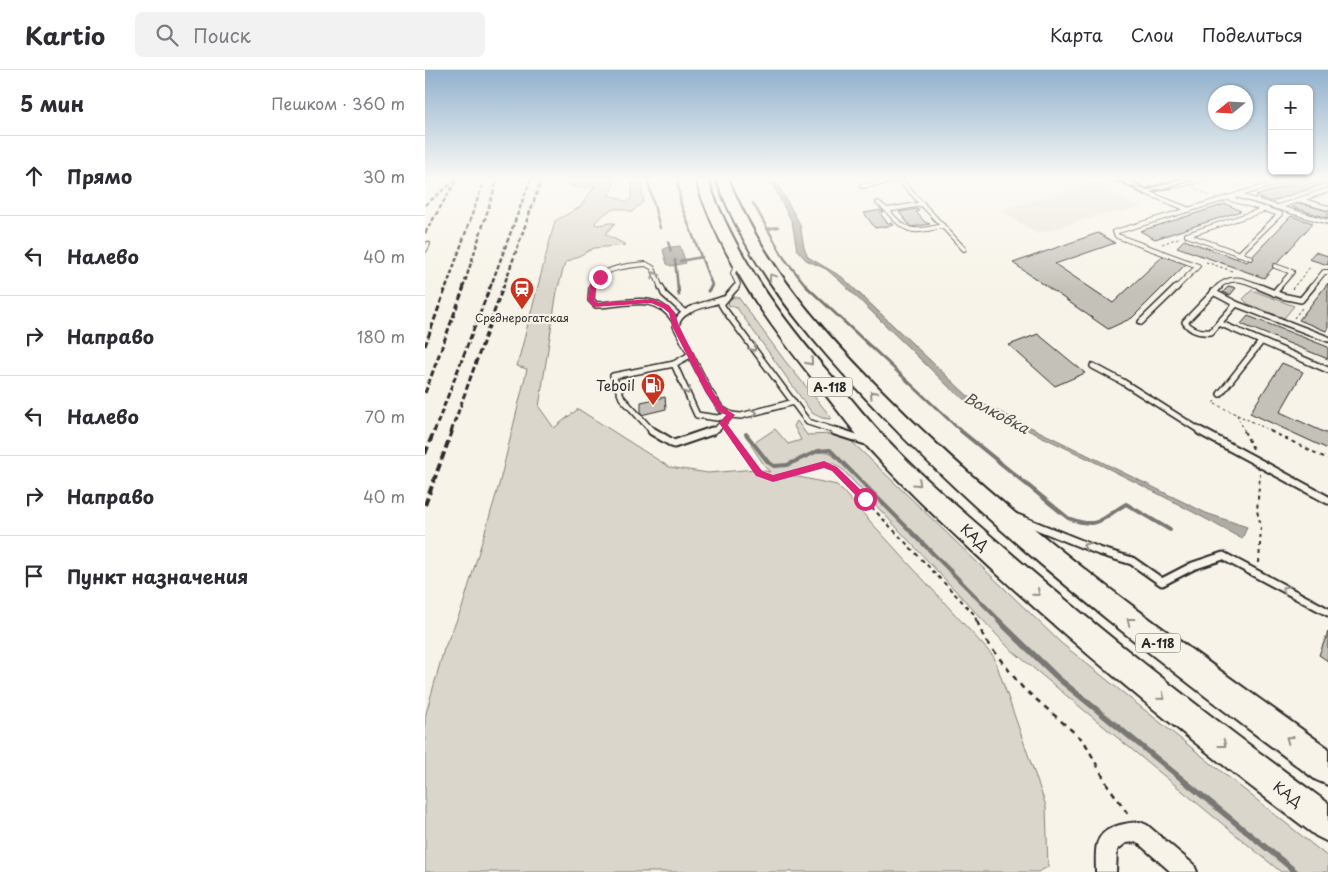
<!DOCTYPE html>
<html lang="ru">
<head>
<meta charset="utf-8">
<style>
	:root { --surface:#fff; --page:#f2f2f3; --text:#2b2b33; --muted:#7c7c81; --line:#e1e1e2 }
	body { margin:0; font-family:"Playpen Sans",sans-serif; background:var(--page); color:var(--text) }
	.controls { position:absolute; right:15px; top:15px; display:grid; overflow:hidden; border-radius:8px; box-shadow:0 1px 4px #0004 }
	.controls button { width:45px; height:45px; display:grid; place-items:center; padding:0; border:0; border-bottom:1px solid var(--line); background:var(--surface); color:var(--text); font:25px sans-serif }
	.compass { position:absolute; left:783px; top:15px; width:45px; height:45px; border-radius:50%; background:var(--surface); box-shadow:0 1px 4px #0004; rotate:252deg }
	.stop { position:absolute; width:15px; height:15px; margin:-11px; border:4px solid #db2777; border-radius:50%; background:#fff }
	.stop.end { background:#db2777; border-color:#fff; box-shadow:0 1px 5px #0008 }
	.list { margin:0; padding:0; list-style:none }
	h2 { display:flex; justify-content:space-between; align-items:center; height:65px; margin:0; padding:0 20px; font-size:21px }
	h2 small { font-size:16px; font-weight:400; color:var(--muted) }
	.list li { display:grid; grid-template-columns:32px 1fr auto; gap:15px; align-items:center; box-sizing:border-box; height:80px; padding:0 20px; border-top:1px solid var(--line) }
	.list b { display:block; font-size:19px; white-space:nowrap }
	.list em { font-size:16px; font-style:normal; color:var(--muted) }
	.icon { flex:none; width:28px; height:28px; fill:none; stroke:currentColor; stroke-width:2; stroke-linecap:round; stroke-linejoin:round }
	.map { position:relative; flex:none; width:903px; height:802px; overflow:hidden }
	header { display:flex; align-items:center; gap:30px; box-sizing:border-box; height:70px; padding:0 25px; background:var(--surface); border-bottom:1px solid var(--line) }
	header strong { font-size:24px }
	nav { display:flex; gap:28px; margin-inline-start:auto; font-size:18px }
	.search { width:350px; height:45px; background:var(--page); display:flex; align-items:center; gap:12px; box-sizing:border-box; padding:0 18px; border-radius:8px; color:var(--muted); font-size:19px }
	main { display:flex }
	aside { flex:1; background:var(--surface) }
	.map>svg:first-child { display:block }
</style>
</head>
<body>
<header>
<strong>Kartio</strong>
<div class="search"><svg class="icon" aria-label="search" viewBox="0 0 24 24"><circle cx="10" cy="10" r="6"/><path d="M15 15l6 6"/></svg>Поиск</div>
<nav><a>Карта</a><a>Слои</a><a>Поделиться</a></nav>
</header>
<main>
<aside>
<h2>5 мин<small>Пешком · 360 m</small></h2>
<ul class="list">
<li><svg class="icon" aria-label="ahead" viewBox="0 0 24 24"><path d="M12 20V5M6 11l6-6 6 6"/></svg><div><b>Прямо</b></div><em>30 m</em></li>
<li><svg class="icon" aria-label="left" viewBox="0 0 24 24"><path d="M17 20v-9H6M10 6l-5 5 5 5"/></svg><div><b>Налево</b></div><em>40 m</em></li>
<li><svg class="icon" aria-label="right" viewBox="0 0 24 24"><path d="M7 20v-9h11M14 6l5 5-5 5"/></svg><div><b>Направо</b></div><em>180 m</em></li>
<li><svg class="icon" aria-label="left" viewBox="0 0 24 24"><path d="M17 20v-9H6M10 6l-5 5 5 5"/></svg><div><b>Налево</b></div><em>70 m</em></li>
<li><svg class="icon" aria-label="right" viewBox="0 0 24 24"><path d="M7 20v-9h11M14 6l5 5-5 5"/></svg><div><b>Направо</b></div><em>40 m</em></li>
<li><svg class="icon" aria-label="arrive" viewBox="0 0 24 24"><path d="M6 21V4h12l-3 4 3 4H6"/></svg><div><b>Пункт назначения</b></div></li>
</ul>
</aside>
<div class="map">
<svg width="903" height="802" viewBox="0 0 903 802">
	<rect width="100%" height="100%" fill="#f7f3e8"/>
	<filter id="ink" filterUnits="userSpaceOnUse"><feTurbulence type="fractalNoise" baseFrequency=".02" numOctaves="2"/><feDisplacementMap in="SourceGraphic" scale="10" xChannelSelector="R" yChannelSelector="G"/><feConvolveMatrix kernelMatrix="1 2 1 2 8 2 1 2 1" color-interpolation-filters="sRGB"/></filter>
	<g filter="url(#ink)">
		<!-- built -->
		<path fill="#e8e4da" d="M670,113L717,138L672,146L612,164L575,140Z"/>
		<!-- green -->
		<g fill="#dad6cc" stroke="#82807c">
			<path d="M148,108H187L189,115L183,124L202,132L206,129L208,108H217L218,132L207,142C188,135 185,140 170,152L171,155C178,155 183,152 190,153L180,164L201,175L169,178L140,193L132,221L114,337L129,358L153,339L244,397L283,403L331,399L345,402L341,398L326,375L350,359L363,374L376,370L369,356L372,351L382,365L409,364L422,367L636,573L903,787V802H856L660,641L583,577L418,400L408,393L397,394L364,405L412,415L569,587L621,736L623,797L613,802H0V647L19,579L37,538L74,415L102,299L92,296L130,151L155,137L170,116L153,117L145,115Z"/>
			<path d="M827,220L869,236L859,248L823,234L818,229Z"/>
			<path d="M309,227H313L360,291L406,347L405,349L397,348L387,343L312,238L303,235L304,230Z"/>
		</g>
		<!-- water -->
		<g fill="#afaca4" stroke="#7a7874">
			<path d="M344,108H349L375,154L379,178L383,187L417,207L544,327L781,443L822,457L817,469C729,419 636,375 544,333L528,321L414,210L401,199L381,190L372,180L367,152Z"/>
			<path d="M255,176L261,193L246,196L242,194L238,180L240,178Z"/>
		</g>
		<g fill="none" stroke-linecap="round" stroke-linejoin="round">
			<!-- stream-far3 -->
			<g stroke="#7a7874" stroke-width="2.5">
				<path d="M222,108L235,158"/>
				<path d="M252,108L256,135L287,215L285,218"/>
				<path d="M328,133L359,188L383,218"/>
				<path d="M342,159L353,157"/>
				<path d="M243,172L246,181"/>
				<path d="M250,190L253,218"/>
				<path d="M255,191L277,187"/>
			</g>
			<!-- stream-far2 -->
			<g stroke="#7a7874" stroke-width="3">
				<path d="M253,217L254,225"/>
				<path d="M382,217L537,362"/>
				<path d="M283,221L286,217"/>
			</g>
			<!-- stream-far1 -->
			<g stroke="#7a7874" stroke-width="4">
				<path d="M536,361L643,448C675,460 675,449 701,434L745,460"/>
				<path d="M321,364L343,392L349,396L362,395L393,381L405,380L576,552"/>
			</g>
			<!-- stream -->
			<path stroke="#7a7874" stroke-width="5.5" d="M574,551L634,609L871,802"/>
		</g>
		<!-- building -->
		<g fill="#c4c1b9" stroke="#2b2b2b">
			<path d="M885,108H903V113L845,132L831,126Z"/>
			<path d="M875,133L903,141V148L867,137L870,134Z"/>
			<path d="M801,134L816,141L730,169L715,161Z"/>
			<path d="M492,139L494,141L491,142L500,152L505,154L486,157L474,142Z"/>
			<path d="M457,140L459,142L455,143L463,154L467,153L469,155L450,158L439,143Z"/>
			<path d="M866,146L888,153L839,208L752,177L759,170L822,192Z"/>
			<path d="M673,163L690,173L630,194L688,233L738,186L761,194L707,248L683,259L588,193Z"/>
			<path d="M890,182L903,186V195L884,189Z"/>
			<path d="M903,213V258L901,261L874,250Z"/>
			<path d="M804,216L811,218L805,225L798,222Z"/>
			<path d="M823,246L903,277V289L816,254Z"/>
			<path d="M613,264L660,303L630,316L584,275Z"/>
			<path d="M857,293L878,302L855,342L903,364V379L825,343Z"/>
			<path d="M240,327L241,339L216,345V332Z"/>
			<path d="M903,562V591L894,585Z"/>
		</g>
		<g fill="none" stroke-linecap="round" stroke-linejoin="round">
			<defs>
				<g id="service-far2">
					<path d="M473,108L539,179"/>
					<path d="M0,111L5,108"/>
					<path d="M437,116L475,110"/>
					<path d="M720,122L765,140"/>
					<path d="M814,126L903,152"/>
					<path d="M806,129L855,144L814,184"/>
					<path d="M875,130L903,138"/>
					<path d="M453,133L462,140"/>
					<path d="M498,134L462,140C482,165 489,162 518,156"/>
					<path d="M853,137L903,120"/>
					<path d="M762,165L841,139"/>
					<path d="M762,165L826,188"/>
					<path d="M0,180L3,174"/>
					<path d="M850,196L867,202L853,218"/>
					<path d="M167,218C173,197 203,196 221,194L228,198L236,218"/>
					<path d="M311,218L313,214L308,203L313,193"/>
					<path d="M751,218L773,196L692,166L690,162L868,108"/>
					<path d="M792,218C807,203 821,211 838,218"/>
					<path d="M886,218L899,202H903"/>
				</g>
				<g id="service-far1">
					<path d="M167,217L166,230L171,235C202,235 230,220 250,251"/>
					<path d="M236,217L239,224L259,242"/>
					<path d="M311,217L296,234L299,239L383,352L414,362"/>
					<path d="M794,217L760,252C766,261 776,263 786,262L794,253"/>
					<path d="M835,217L857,226L876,230L887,217"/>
					<path d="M788,222L811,234"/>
					<path d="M849,223L854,217"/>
					<path d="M298,229C283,235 254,237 251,256L284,321L296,339L306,345L316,346L369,332"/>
					<path d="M716,252L752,217"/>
					<path d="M903,269L811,234L794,253L903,300"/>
					<path d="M265,285L249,294L272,345L292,348L306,345"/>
					<path d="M668,296L698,312L777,362"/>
					<path d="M795,324L836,272"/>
					<path d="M228,362L197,328L188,306L249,294"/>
					<path d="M283,362L292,359L306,345"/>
				</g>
				<g id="service">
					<path d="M227,361L249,374L287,361"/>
					<path d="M410,361L441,371"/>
					<path d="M775,361L903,430"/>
					<path d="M592,448L674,481L707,491L737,512L768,496L798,486L903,542"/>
				</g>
				<g id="minor">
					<path d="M691,108H700L721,120L759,108H770L720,124Z"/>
					<path d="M715,752L722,755L769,795L772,802H746L712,772L701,773L692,780L691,802H671C671,793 670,783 672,774C677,756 700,753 715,752Z"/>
				</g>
				<g id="motorway">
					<path d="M270,108H282C310,186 357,250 411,311C428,331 445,353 464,372C505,415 551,453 596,492C695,577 798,657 903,733V772L891,766C779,682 671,595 568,500C527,462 486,425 449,384C431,365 416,344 400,324C345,256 297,192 270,108Z"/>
					<path d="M291,108H303C340,199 398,262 466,330C598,462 752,570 903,678V715L891,710C737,594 582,478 449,337C384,268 324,199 291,108Z"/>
				</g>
			</defs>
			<!-- service-far2 casing -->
			<use href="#service-far2" stroke="#2b2b2b" stroke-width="6"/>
			<!-- service-far1 casing -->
			<use href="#service-far1" stroke="#2b2b2b" stroke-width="8"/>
			<!-- service casing -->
			<use href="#service" stroke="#2b2b2b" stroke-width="11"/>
			<!-- minor casing -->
			<use href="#minor" stroke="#2b2b2b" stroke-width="4"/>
			<!-- motorway casing -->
			<use href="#motorway" stroke="#2b2b2b" stroke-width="4"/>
			<!-- path-far2 -->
			<g stroke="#2b2b2b" stroke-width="1" stroke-dasharray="2.5 2.5" stroke-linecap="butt">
				<path d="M805,108L816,116"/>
				<path d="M768,117L785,126"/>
				<path d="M737,174L756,167"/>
				<path d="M781,192L807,201"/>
				<path d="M867,219L886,196"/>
				<path d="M869,248L877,238"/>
				<path d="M790,331L788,333L848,362"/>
				<path d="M812,345L820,362"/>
				<path d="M303,360L304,362"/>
			</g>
			<!-- path-far1 -->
			<g stroke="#2b2b2b" stroke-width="2" stroke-dasharray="4 4" stroke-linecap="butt">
				<path d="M304,361L334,404L348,408L399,395L410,399L549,544L552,552"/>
				<path d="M819,361L828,379"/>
				<path d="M845,361L903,389"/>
				<path d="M834,493L836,456L832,441L835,404"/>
			</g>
			<!-- path -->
			<path stroke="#2b2b2b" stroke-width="2.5" stroke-dasharray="5.5 5.5" stroke-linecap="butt" d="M552,551L560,570L597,617L659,671L682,714L705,747"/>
			<!-- service-far2 -->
			<use href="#service-far2" stroke="#f7f3e8" stroke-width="4"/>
			<!-- service-far1 -->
			<use href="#service-far1" stroke="#f7f3e8" stroke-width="5"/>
			<!-- service -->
			<use href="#service" stroke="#f7f3e8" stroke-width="7"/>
			<!-- minor -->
			<use href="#minor" fill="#f7f3e8" fill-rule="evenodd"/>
			<!-- motorway -->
			<use href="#motorway" fill="#f7f3e8" fill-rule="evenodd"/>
			<!-- tram -->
			<path stroke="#2b2b2b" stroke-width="1" d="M682,108C723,126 749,121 790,108"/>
			<!-- rail-far2 -->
			<g stroke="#2b2b2b" stroke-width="2.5" stroke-dasharray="4.5 2.5" stroke-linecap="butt">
				<path d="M0,135L27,113"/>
				<path d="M0,163L32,109"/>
				<path d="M21,218L60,108"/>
				<path d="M38,218L73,108"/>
				<path d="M65,218L106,108"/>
				<path d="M78,218L117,108"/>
			</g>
			<!-- rail-far1 -->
			<g stroke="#2b2b2b" stroke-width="3" stroke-dasharray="6 3" stroke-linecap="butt">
				<path d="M0,276L21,217"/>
				<path d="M0,323L39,217"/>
				<path d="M9,362L65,217"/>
				<path d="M26,362L78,217"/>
			</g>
			<!-- rail -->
			<g stroke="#2b2b2b" stroke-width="4" stroke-dasharray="8 4" stroke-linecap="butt">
				<path d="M0,384L9,361"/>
				<path d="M0,435L27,361"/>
			</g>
		</g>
		<!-- one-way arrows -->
		<defs><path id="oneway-chevron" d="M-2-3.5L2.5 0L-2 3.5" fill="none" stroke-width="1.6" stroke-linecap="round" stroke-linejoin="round" transform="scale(1.25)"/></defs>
		<g stroke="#918f8a">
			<use href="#oneway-chevron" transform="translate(230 205) rotate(-117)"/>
			<use href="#oneway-chevron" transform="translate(347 207) rotate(-125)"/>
			<use href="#oneway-chevron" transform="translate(328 278) rotate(53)"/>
			<use href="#oneway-chevron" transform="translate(385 292) rotate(51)"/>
			<use href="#oneway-chevron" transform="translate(262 321) rotate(66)"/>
			<use href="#oneway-chevron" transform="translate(448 324) rotate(-133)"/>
			<use href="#oneway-chevron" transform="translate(329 343) rotate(-13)"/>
			<use href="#oneway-chevron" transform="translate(493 413) rotate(44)"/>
			<use href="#oneway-chevron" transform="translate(661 476) rotate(-158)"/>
			<use href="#oneway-chevron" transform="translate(860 519) rotate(-151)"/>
			<use href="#oneway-chevron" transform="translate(612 523) rotate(41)"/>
			<use href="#oneway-chevron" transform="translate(705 551) rotate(-143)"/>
			<use href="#oneway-chevron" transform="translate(737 627) rotate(39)"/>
			<use href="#oneway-chevron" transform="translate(864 669) rotate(-144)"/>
			<use href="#oneway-chevron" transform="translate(798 674) rotate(37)"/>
		</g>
	</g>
	<!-- sky -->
	<linearGradient id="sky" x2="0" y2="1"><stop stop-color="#91b1cd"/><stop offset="0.49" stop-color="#fbfaf5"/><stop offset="1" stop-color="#fbfaf5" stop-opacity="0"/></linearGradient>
	<rect width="903" height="221" fill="url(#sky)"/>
	<!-- route -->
	<path fill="#db2777" d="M173,205L178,207L171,215L169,230L173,233L226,229L243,235L250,243L254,256L287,320L298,337L310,345L302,354L337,401L348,405L399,391L412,397L443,427V432H437L407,401L399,398L348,412L331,406L294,353L301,345L293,341L280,321L247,256L244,243L238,238L226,233L169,237L163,230L165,214Z"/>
	<!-- icons -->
	<defs>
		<symbol id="station-pin" viewBox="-11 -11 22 30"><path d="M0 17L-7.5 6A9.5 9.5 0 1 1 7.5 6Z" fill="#c8321e" stroke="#f7f3e8"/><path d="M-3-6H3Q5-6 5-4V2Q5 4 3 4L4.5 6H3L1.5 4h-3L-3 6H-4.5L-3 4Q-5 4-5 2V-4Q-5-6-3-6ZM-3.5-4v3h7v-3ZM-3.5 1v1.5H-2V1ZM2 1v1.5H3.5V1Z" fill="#fff"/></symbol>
		<symbol id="fuel-pin" viewBox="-11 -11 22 30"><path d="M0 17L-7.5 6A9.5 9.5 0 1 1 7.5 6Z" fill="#c8321e" stroke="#f7f3e8"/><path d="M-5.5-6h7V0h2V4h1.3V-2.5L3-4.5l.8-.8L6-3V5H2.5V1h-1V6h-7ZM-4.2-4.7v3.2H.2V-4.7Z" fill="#fff"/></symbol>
	</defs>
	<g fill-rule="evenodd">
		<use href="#station-pin" x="83" y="205" width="28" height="38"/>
		<use href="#fuel-pin" x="214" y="301" width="28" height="38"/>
	</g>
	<g text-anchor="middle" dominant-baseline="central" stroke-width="4.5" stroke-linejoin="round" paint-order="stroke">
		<!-- far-poi labels -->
		<g font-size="11" fill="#2b2b2b" stroke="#f7f3e8">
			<text x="97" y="247">Среднерогатская</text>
		</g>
		<!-- shield labels -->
		<g fill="#f7f3e8" stroke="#686764" stroke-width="1">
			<rect x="382.5" y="307.5" width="45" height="19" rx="4"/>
			<rect x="710.5" y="563.5" width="45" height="19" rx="4"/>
		</g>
		<g font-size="12" font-weight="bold" fill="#2b2b2b">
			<text x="405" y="317">А-118</text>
			<text x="733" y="573">А-118</text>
		</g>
		<!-- poi labels -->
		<g font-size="14" fill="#2b2b2b" stroke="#f7f3e8" text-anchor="end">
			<text x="210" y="315">Teboil</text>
		</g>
		<!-- street labels -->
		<g font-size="14" fill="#2b2b2b" stroke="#f7f3e8">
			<text transform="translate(550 467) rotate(43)">КАД</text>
			<text transform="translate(863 724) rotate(37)">КАД</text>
		</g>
		<!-- water labels -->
		<g font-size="15" font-style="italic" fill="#53524f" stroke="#f7f3e8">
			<text transform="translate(572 342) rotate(28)">Волковка</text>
		</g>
	</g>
</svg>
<div class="controls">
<button>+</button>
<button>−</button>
</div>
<svg class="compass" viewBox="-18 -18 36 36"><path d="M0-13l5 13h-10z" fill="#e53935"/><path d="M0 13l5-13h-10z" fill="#7c7c81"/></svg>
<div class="stop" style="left:440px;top:429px"></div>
<div class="stop end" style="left:175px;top:207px"></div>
</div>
</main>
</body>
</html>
